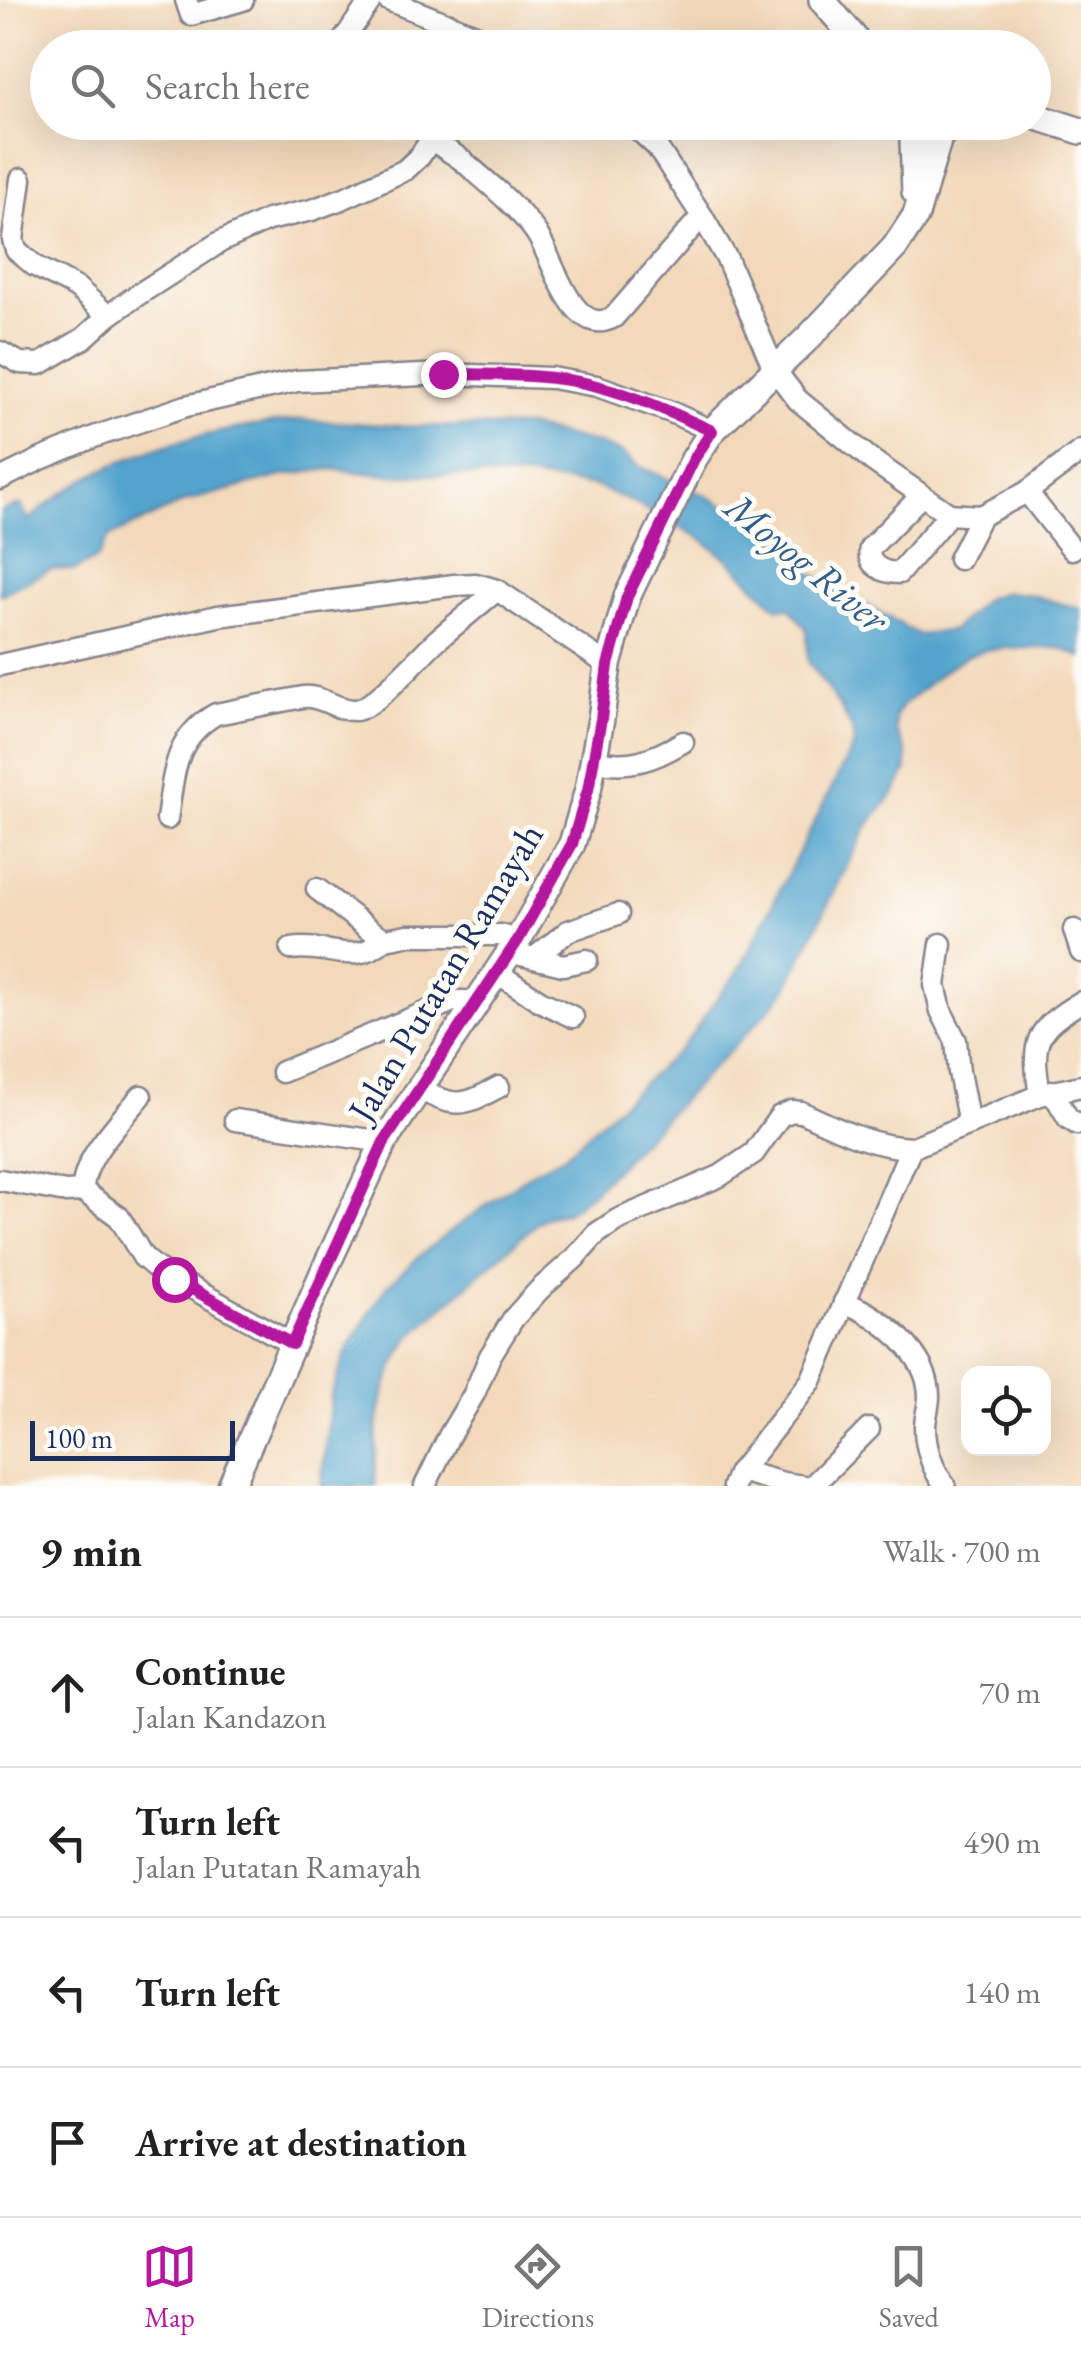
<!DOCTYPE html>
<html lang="en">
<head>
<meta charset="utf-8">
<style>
	:root { --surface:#fff; --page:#f2f2f2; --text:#222; --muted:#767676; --line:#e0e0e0; --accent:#b5179e }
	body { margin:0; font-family:"EB Garamond",serif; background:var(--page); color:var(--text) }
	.controls { position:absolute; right:30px; bottom:30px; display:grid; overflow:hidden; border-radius:20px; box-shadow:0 10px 40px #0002 }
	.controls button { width:90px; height:90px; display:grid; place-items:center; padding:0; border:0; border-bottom:2px solid var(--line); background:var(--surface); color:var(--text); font:50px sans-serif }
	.scale { position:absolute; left:30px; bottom:25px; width:205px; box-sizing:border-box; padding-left:10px; border:5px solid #1b2f5e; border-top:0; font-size:28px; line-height:35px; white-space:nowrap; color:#1b2f5e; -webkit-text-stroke:8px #fdfcf7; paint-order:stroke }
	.stop { position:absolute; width:30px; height:30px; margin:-22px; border:8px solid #b5179e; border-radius:50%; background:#fff }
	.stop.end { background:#b5179e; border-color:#fff; box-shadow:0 2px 10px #0008 }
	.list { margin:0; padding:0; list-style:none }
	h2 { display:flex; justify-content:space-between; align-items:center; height:130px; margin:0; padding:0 40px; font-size:42px }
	h2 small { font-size:32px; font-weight:400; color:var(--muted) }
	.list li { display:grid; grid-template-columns:65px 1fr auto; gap:30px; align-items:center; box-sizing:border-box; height:150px; padding:0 40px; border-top:2px solid var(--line) }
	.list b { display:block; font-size:38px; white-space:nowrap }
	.list p { margin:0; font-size:32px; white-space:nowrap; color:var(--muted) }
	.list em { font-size:32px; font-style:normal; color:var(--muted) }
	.icon { flex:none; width:55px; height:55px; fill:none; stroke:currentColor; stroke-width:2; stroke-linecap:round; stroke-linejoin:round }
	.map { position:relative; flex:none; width:1081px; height:1486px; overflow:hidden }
	.search { position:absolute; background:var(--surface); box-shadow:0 10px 40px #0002; left:30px; right:30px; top:30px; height:110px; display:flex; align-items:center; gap:25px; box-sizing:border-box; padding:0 35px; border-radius:55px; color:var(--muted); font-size:38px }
	.sheet { height:730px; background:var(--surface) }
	nav { display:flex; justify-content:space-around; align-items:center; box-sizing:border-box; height:140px; border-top:2px solid var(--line); background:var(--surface); font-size:28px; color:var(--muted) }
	nav a { display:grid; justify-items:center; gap:5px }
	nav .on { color:var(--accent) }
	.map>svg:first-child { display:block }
</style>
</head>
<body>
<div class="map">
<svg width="1081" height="1486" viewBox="0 0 1081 1486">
	<rect width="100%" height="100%" fill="#fdfcf7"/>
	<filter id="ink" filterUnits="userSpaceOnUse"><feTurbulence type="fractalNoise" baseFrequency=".01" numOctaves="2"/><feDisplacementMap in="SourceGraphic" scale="20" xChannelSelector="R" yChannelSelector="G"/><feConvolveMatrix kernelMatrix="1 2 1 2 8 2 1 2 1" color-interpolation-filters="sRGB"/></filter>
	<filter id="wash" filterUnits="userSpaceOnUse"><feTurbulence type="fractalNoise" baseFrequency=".0048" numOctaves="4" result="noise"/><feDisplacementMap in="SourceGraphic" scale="40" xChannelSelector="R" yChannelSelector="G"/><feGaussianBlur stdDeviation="2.25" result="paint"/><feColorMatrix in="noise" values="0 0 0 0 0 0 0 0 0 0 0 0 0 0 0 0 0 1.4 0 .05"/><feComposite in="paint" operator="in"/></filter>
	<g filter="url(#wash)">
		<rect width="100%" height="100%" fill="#f3d9ba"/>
		<!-- water -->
		<path fill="#52a4cd" stroke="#366a96" stroke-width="2.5" d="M302,420L400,426L530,427L599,444L623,453L640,467L705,495L758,525L811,573L919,635L953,630L986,598L1005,592L1027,594L1081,609V657L1060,648H1010L985,650L965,657L946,669L902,706L895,716L896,731L906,751L907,770L895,792L866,828L786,989L770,1009L592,1193L565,1213L548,1216L537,1223L410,1337C375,1393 377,1423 375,1486H321L331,1395L346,1352L385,1288L423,1253L456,1227L537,1169L564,1156L680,1049C701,1025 716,996 738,972L854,744L852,729L841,709L808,661L807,630L790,608H777L729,560L697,536L630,501L595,486L534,478L469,475H385L330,469L281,476L187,501L109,537L97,558L75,570L52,569L0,595L1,511L21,505L29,520C103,452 205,430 302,420Z"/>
	</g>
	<g filter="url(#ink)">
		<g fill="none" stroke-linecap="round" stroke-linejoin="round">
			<defs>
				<g id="minor">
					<path d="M186,0L191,15L243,0"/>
					<path d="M388,0L508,48"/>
					<path d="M338,48L371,0"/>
					<path d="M444,48L450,24"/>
					<path d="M428,122C428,126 429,134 431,138C437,145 455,154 463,161C487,182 516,205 535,231C553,255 571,341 614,317L702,216"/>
					<path d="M630,122L657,147L702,216L727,259L774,369L798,400L873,461L949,514L981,516L1027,492L1081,451"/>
					<path d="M21,179L13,240L16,250L35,266L77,288L108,316"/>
					<path d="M0,352L20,363L40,364L84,338L108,316L136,296L220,242L268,220L312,210L344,198L405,170L420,156L432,138"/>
					<path d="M0,479L41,459L94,437L186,406L297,381L443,374L552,378L597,386L671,412L712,431"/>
					<path d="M1027,492L1072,549"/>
					<path d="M921,496L870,548C866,565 883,573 899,573L949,514"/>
					<path d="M959,559L981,516"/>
					<path d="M0,665L218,616L454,585L476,584L497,590L608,665"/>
					<path d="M593,760C628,769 653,760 683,742"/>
					<path d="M167,819C174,776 173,738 216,714L303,697C322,695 337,711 355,710C375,709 420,655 437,640C457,623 477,607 497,590"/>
					<path d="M317,889L373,932L385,939L407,935H501L518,940"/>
					<path d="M1074,930L1081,952"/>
					<path d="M941,944L935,985L941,1011L956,1041L959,1072L969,1124"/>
					<path d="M291,949C326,943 355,968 385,939"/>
					<path d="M509,952L534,958L568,931L618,914"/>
					<path d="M534,958L563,965L587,960"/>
					<path d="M496,972L540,1001L573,1017"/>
					<path d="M282,1072L453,1001H465L475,1004"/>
					<path d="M418,1088C455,1109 463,1106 499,1087"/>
					<path d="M1052,1091L1068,1118L1077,1124L1081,1123"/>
					<path d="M1040,1095C1031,1041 1034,1030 1081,1002"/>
					<path d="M235,1120L384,1142"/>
					<path d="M0,1180L66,1192L83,1191L119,1217L143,1257L156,1268L292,1344"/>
					<path d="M83,1191C82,1158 121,1121 141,1096"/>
					<path d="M844,1302C880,1316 929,1354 929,1396C929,1407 925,1417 925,1427C925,1448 933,1470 945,1486"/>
					<path d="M740,1471L783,1483L804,1486"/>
					<path d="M425,1486L449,1436L474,1394L490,1356L513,1319L539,1290L575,1258L596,1234L617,1220L720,1176L754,1153L780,1116L792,1111L801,1112C838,1129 870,1146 911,1148"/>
					<path d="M733,1486L738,1474L811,1381L911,1148L1040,1095L1081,1086"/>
					<path d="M812,1486L869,1429"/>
				</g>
				<g id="major">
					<path d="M822,0L863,48"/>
					<path d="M1034,116L1081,131"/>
					<path d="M943,132L964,122"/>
					<path d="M913,142L915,192"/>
					<path d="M231,1486L323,1273L384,1142L518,940L572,844L588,790L601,719L608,665L627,597L694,459L712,431L810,336L895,247L916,215L939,138"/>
				</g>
			</defs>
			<!-- minor casing -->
			<use href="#minor" stroke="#87848c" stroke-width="25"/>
			<!-- major casing -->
			<use href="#major" stroke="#87848c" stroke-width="30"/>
			<!-- minor -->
			<use href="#minor" stroke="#fff" stroke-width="20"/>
			<!-- major -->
			<use href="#major" stroke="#fff" stroke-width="25"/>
		</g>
	</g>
	<g fill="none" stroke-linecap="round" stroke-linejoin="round" filter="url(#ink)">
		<!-- route -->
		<path stroke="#b5179e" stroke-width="12" d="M174,1279L292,1344L384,1142L518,940L572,844L588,790L601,719L608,665L627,597L694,459L712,431C675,414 636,396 597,386C547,373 494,375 443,374"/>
	</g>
	<g text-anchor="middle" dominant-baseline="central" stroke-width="10" stroke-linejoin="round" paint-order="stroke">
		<!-- street labels -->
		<g font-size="38" fill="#1b2f5e" stroke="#fdfcf7">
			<text transform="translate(445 972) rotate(-59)">Jalan Putatan Ramayah</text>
		</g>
		<!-- water labels -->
		<g font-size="40" font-style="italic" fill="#315e8a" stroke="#fdfcf7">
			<text transform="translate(807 562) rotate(39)">Moyog River</text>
		</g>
	</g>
</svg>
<div class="controls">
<button><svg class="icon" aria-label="locate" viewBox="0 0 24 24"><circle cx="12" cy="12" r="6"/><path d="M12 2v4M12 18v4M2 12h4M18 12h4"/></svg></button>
</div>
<div class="scale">100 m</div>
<div class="stop" style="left:174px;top:1279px"></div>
<div class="stop end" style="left:443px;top:374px"></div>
<div class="search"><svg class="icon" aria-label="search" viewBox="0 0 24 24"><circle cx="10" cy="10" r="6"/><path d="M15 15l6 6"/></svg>Search here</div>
</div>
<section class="sheet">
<h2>9 min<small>Walk · 700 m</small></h2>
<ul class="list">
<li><svg class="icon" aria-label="ahead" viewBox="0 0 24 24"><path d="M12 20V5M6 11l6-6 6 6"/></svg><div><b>Continue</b><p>Jalan Kandazon</p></div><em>70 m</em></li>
<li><svg class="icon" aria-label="left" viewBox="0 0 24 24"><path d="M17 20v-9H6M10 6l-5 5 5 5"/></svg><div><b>Turn left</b><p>Jalan Putatan Ramayah</p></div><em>490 m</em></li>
<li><svg class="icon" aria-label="left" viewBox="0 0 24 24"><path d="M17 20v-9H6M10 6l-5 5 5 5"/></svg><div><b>Turn left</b></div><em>140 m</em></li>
<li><svg class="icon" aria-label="arrive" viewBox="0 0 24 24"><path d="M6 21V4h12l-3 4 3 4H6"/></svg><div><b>Arrive at destination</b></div></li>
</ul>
</section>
<nav>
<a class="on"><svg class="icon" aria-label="map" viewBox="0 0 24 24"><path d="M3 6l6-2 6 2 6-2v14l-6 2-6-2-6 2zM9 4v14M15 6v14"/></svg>Map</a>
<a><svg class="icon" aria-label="directions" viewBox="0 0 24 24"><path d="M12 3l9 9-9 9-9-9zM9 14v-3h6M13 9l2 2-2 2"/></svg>Directions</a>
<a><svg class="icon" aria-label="saved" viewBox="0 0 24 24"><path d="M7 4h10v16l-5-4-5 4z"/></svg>Saved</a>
</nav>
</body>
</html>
